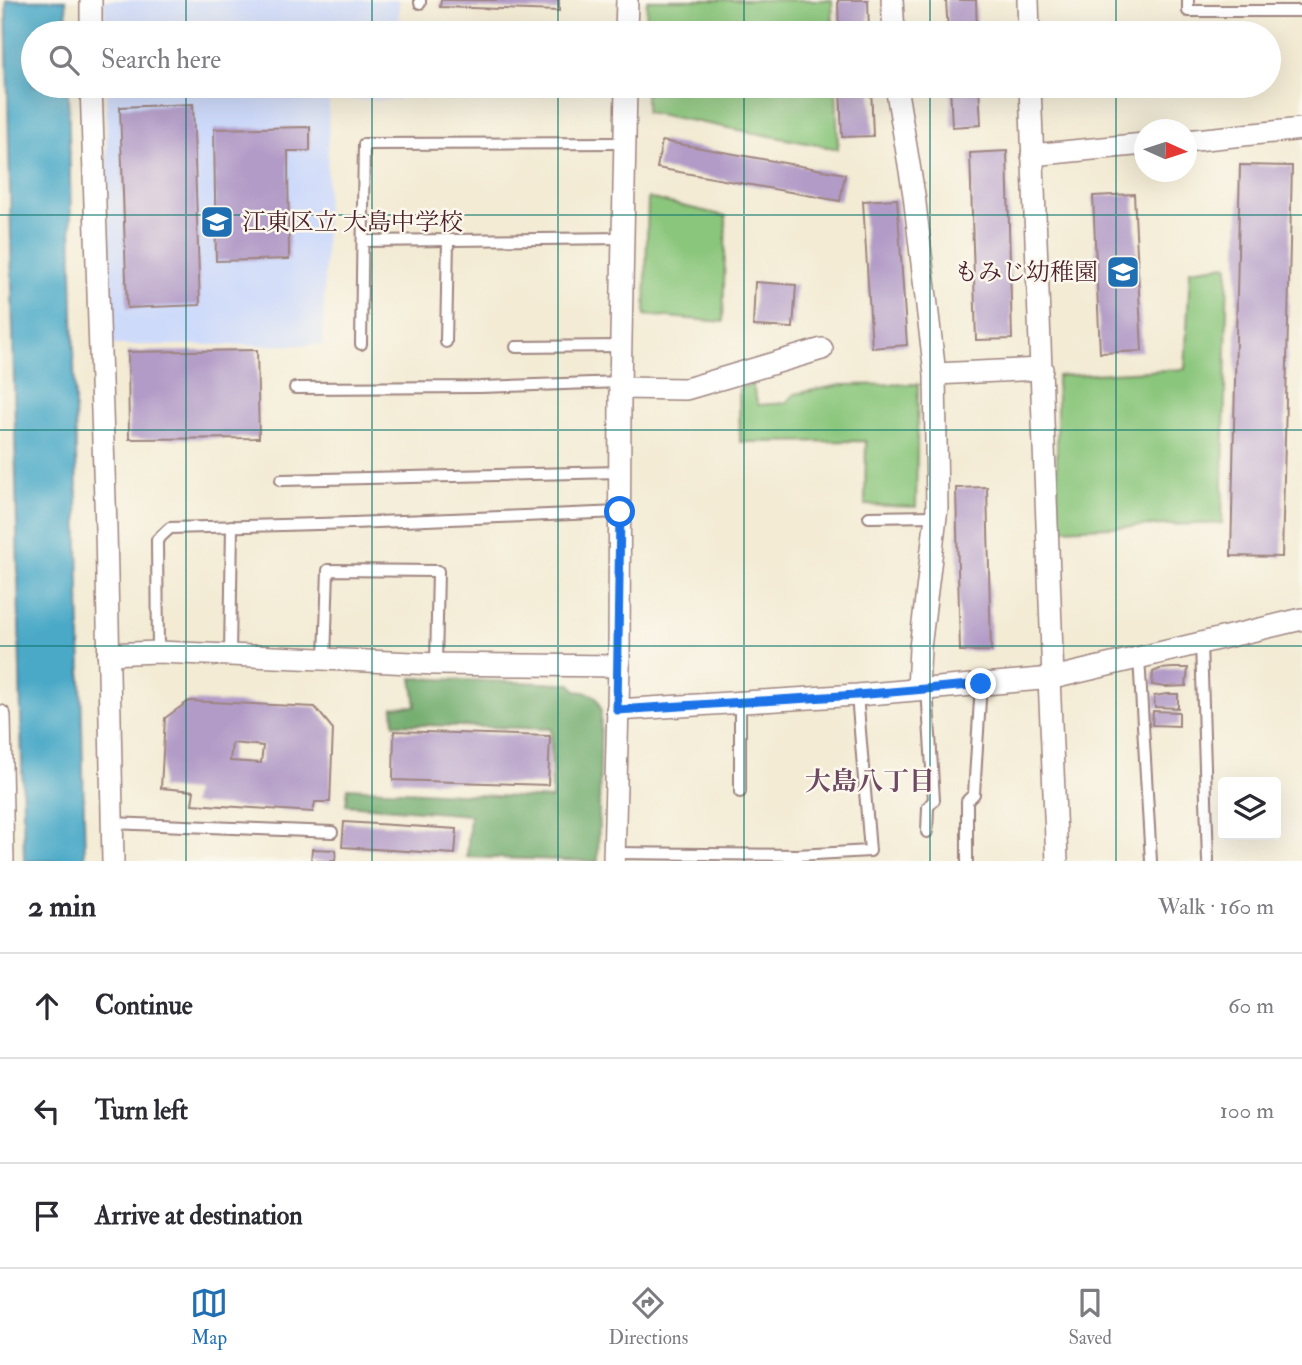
<!DOCTYPE html>
<html lang="en">
<head>
<meta charset="utf-8">
<style>
	:root { --surface:#fff; --page:#f2f2f3; --text:#2b2b33; --muted:#7c7c81; --line:#e1e1e2; --accent:#1f6fb2 }
	body { margin:0; font-family:"IM FELL Double Pica","Noto Serif JP",serif; background:var(--page); color:var(--text) }
	.controls { position:absolute; right:21px; bottom:21px; display:grid; overflow:hidden; border-radius:7px; box-shadow:0 7px 28px #0002 }
	.controls button { width:63px; height:63px; display:grid; place-items:center; padding:0; border:0; border-bottom:2px solid var(--line); background:var(--surface); color:var(--text); font:35px sans-serif }
	.compass { position:absolute; left:1134px; top:119px; width:63px; height:63px; border-radius:50%; background:var(--surface); box-shadow:0 7px 28px #0002; rotate:93deg }
	.stop { position:absolute; width:21px; height:21px; margin:-16px; border:5px solid #1a73e8; border-radius:50%; background:#fff }
	.stop.end { background:#1a73e8; border-color:#fff; box-shadow:0 2px 7px #0008 }
	.list { margin:0; padding:0; list-style:none }
	h2 { display:flex; justify-content:space-between; align-items:center; height:91px; margin:0; padding:0 28px; font-size:30px }
	h2 small { font-size:23px; font-weight:400; color:var(--muted) }
	.list li { display:grid; grid-template-columns:46px 1fr auto; gap:21px; align-items:center; box-sizing:border-box; height:105px; padding:0 28px; border-top:2px solid var(--line) }
	.list b { display:block; font-size:26px; white-space:nowrap }
	.list em { font-size:23px; font-style:normal; color:var(--muted) }
	.icon { flex:none; width:38px; height:38px; fill:none; stroke:currentColor; stroke-width:2; stroke-linecap:round; stroke-linejoin:round }
	.map { position:relative; flex:none; width:1302px; height:861px; overflow:hidden }
	.search { position:absolute; background:var(--surface); box-shadow:0 7px 28px #0002; left:21px; right:21px; top:21px; height:77px; display:flex; align-items:center; gap:18px; box-sizing:border-box; padding:0 24px; border-radius:38px; color:var(--muted); font-size:26px }
	.sheet { height:406px; background:var(--surface) }
	nav { display:flex; justify-content:space-around; align-items:center; box-sizing:border-box; height:98px; border-top:2px solid var(--line); background:var(--surface); font-size:19px; color:var(--muted) }
	nav a { display:grid; justify-items:center; gap:4px }
	nav .on { color:var(--accent) }
	.map>svg:first-child { display:block }
</style>
</head>
<body>
<div class="map">
<svg width="1302" height="861" viewBox="0 0 1302 861">
	<rect width="100%" height="100%" fill="#fbf7ec"/>
	<filter id="ink" filterUnits="userSpaceOnUse"><feTurbulence type="fractalNoise" baseFrequency=".0143" numOctaves="2"/><feDisplacementMap in="SourceGraphic" scale="14" xChannelSelector="R" yChannelSelector="G"/><feConvolveMatrix kernelMatrix="1 2 1 2 8 2 1 2 1" color-interpolation-filters="sRGB"/></filter>
	<filter id="wash" filterUnits="userSpaceOnUse"><feTurbulence type="fractalNoise" baseFrequency=".00686" numOctaves="4" result="noise"/><feDisplacementMap in="SourceGraphic" scale="28" xChannelSelector="R" yChannelSelector="G"/><feGaussianBlur stdDeviation="1.57" result="paint"/><feColorMatrix in="noise" values="0 0 0 0 0 0 0 0 0 0 0 0 0 0 0 0 0 1.4 0 .05"/><feComposite in="paint" operator="in"/></filter>
	<g filter="url(#wash)">
		<rect width="100%" height="100%" fill="#f3ebd4"/>
		<!-- built -->
		<g fill="#cedafa">
			<path d="M104,0H399V33H105Z"/>
			<path d="M106,86H399V100H329L323,345H110Z"/>
		</g>
		<!-- green -->
		<g fill="#8ac67c" stroke="#6a7254" stroke-width="2">
			<path d="M647,0H832L833,33H646Z"/>
			<path d="M646,86H836L838,149L646,112Z"/>
			<path d="M648,198L726,216L723,322L645,315Z"/>
			<path d="M1228,265L1222,523L1057,529V376L1185,369L1190,270Z"/>
			<path d="M752,384L758,405L786,403L794,394L841,385L918,384L916,507L865,505L866,441L740,442L739,389Z"/>
		</g>
		<!-- forest -->
		<path fill="#6fab6c" stroke="#5c654c" stroke-width="2" d="M412,678L571,684L576,691C592,693 597,693 601,710L598,861L467,857L470,815L346,805L348,788L552,799L551,729L394,724L393,707L416,706Z"/>
		<!-- water -->
		<path fill="#48a9c7" stroke="#496479" stroke-width="2" d="M6,0H66L67,33H33V86H68L85,861H24Z"/>
		<g id="blocks">
			<!-- building -->
			<g fill="#b29bc7" fill-rule="evenodd">
				<path d="M441,0H559V11L440,7Z"/>
				<path d="M838,0H868L869,33H839Z"/>
				<path d="M946,0H976L977,33H948Z"/>
				<path d="M840,86H871L873,136L842,137Z"/>
				<path d="M950,86H979L981,125L952,127Z"/>
				<path d="M193,104L200,305L127,308L120,107Z"/>
				<path d="M310,127V151H288L289,259L216,261L214,129Z"/>
				<path d="M662,141L845,174L840,201L657,168Z"/>
				<path d="M1007,151L1012,339L976,340L970,153Z"/>
				<path d="M1240,165L1292,166L1282,557L1231,556Z"/>
				<path d="M1134,194L1142,351L1100,353L1093,196Z"/>
				<path d="M897,199L907,345L872,348L863,201Z"/>
				<path d="M755,282L796,285L793,328L753,326Z"/>
				<path d="M257,350L259,438L129,439L128,352Z"/>
				<path d="M987,487L991,651H960L956,488Z"/>
				<path d="M1173,668H1188L1186,686L1165,687L1152,685L1153,672L1160,669Z"/>
				<path d="M1167,694H1178V708L1155,707L1154,696Z"/>
				<path d="M189,701L315,707L333,729L330,802H315L313,812L192,804L194,791L161,788L165,718ZM232,743L263,746L261,763L230,761Z"/>
				<path d="M1153,711L1179,712V726L1152,725Z"/>
				<path d="M394,731L550,736L548,785L393,780Z"/>
				<path d="M344,822L457,829L455,854L342,847Z"/>
				<path d="M312,849L336,850L335,861H311Z"/>
			</g>
		</g>
	</g>
	<g filter="url(#ink)">
		<use href="#blocks" fill-opacity="0" stroke="#9e8580" stroke-width="2"/>
		<g fill="none" stroke-linecap="round" stroke-linejoin="round">
			<defs>
				<g id="lane">
					<path d="M1188,0V11H1302"/>
					<path d="M420,3V0"/>
					<path d="M363,241L623,238"/>
					<path d="M446,342L448,240"/>
					<path d="M361,344L364,144L625,143"/>
					<path d="M516,347L621,346"/>
					<path d="M295,388L480,387L620,382"/>
					<path d="M281,480L620,472"/>
					<path d="M869,517L935,516"/>
					<path d="M1201,643L1208,861"/>
					<path d="M158,652L157,540L170,528L353,523L620,512"/>
					<path d="M230,654L232,526"/>
					<path d="M1139,657L1151,861"/>
					<path d="M325,659L328,570L438,571L436,664"/>
					<path d="M740,792V702"/>
					<path d="M112,823L332,832"/>
					<path d="M927,832L928,807L934,800L927,688"/>
					<path d="M614,853L797,855L870,851L857,695"/>
					<path d="M967,861V801L974,794L981,684"/>
				</g>
				<g id="street">
					<path d="M91,0V33"/>
					<path d="M892,0L894,33"/>
					<path d="M1028,0L1029,33"/>
					<path d="M626,33L627,0"/>
					<path d="M91,86L106,529L113,861"/>
					<path d="M896,86L914,195L935,374L937,508L920,648L918,689"/>
					<path d="M1030,86L1053,678"/>
					<path d="M1186,141L1302,129"/>
					<path d="M1032,155L1144,144"/>
					<path d="M935,374L1042,369"/>
					<path d="M620,388L686,389L822,349"/>
					<path d="M108,654L158,652L436,664L619,666"/>
					<path d="M1049,678L1057,861"/>
					<path d="M617,710L857,695L1053,678L1302,619"/>
					<path d="M0,716L3,861"/>
					<path d="M614,861L619,666L620,388L626,86"/>
				</g>
			</defs>
			<!-- lane casing -->
			<use href="#lane" stroke="#9e8580" stroke-width="14"/>
			<!-- street casing -->
			<use href="#street" stroke="#9e8580" stroke-width="24"/>
			<!-- lane -->
			<use href="#lane" stroke="#fff" stroke-width="10"/>
			<!-- street -->
			<use href="#street" stroke="#fff" stroke-width="21"/>
		</g>
	</g>
	<g fill="none" stroke-linecap="round" stroke-linejoin="round" filter="url(#ink)">
		<!-- route -->
		<path stroke="#1a73e8" stroke-width="9" d="M620,512L617,710L857,695L981,684"/>
	</g>
	<!-- grid -->
	<path fill="none" stroke="#0f766e" stroke-width="2" stroke-opacity="0.55" d="M186,0V33M372,0V33M558,0V33M744,0V33M930,0V33M1116,0V33M186,86V861M372,86V861M558,86V861M744,86V861M930,86V861M1116,86V861M0,215H1302M0,430H1302M0,646H1302"/>
	<!-- icons -->
	<defs>
		<symbol id="school-square" viewBox="-11 -11 22 22"><rect x="-9" y="-9" width="18" height="18" rx="4" fill="#1f6fb2" stroke="#fbf7ec"/><path d="M0-5L7-2L0 1L-7-2ZM-4 1L0 2.5L4 1V4Q0 6-4 4Z" fill="#fff"/></symbol>
	</defs>
	<g fill-rule="evenodd">
		<use href="#school-square" x="198" y="203" width="38" height="38"/>
		<use href="#school-square" x="1104" y="253" width="38" height="38"/>
	</g>
	<g text-anchor="middle" dominant-baseline="central" stroke-width="5" stroke-linejoin="round" paint-order="stroke">
		<!-- poi labels -->
		<g font-size="24" fill="#4a1f2b" stroke="#fbf7ec" text-anchor="start">
			<text x="242" y="222">江東区立 大島中学校</text>
			<text x="1098" y="272" text-anchor="end">もみじ幼稚園</text>
		</g>
		<!-- neighbourhood labels -->
		<g font-size="26" font-weight="bold" fill="#6e4a62" stroke="#fbf7ec">
			<text x="870" y="782">大島八丁目</text>
		</g>
	</g>
</svg>
<div class="controls">
<button><svg class="icon" aria-label="layers" viewBox="0 0 24 24"><path d="M12 4l9 5-9 5-9-5zM3 14l9 5 9-5"/></svg></button>
</div>
<svg class="compass" viewBox="-18 -18 36 36"><path d="M0-13l5 13h-10z" fill="#e53935"/><path d="M0 13l5-13h-10z" fill="#7c7c81"/></svg>
<div class="stop" style="left:620px;top:512px"></div>
<div class="stop end" style="left:981px;top:684px"></div>
<div class="search"><svg class="icon" aria-label="search" viewBox="0 0 24 24"><circle cx="10" cy="10" r="6"/><path d="M15 15l6 6"/></svg>Search here</div>
</div>
<section class="sheet">
<h2>2 min<small>Walk · 160 m</small></h2>
<ul class="list">
<li><svg class="icon" aria-label="ahead" viewBox="0 0 24 24"><path d="M12 20V5M6 11l6-6 6 6"/></svg><div><b>Continue</b></div><em>60 m</em></li>
<li><svg class="icon" aria-label="left" viewBox="0 0 24 24"><path d="M17 20v-9H6M10 6l-5 5 5 5"/></svg><div><b>Turn left</b></div><em>100 m</em></li>
<li><svg class="icon" aria-label="arrive" viewBox="0 0 24 24"><path d="M6 21V4h12l-3 4 3 4H6"/></svg><div><b>Arrive at destination</b></div></li>
</ul>
</section>
<nav>
<a class="on"><svg class="icon" aria-label="map" viewBox="0 0 24 24"><path d="M3 6l6-2 6 2 6-2v14l-6 2-6-2-6 2zM9 4v14M15 6v14"/></svg>Map</a>
<a><svg class="icon" aria-label="directions" viewBox="0 0 24 24"><path d="M12 3l9 9-9 9-9-9zM9 14v-3h6M13 9l2 2-2 2"/></svg>Directions</a>
<a><svg class="icon" aria-label="saved" viewBox="0 0 24 24"><path d="M7 4h10v16l-5-4-5 4z"/></svg>Saved</a>
</nav>
</body>
</html>
